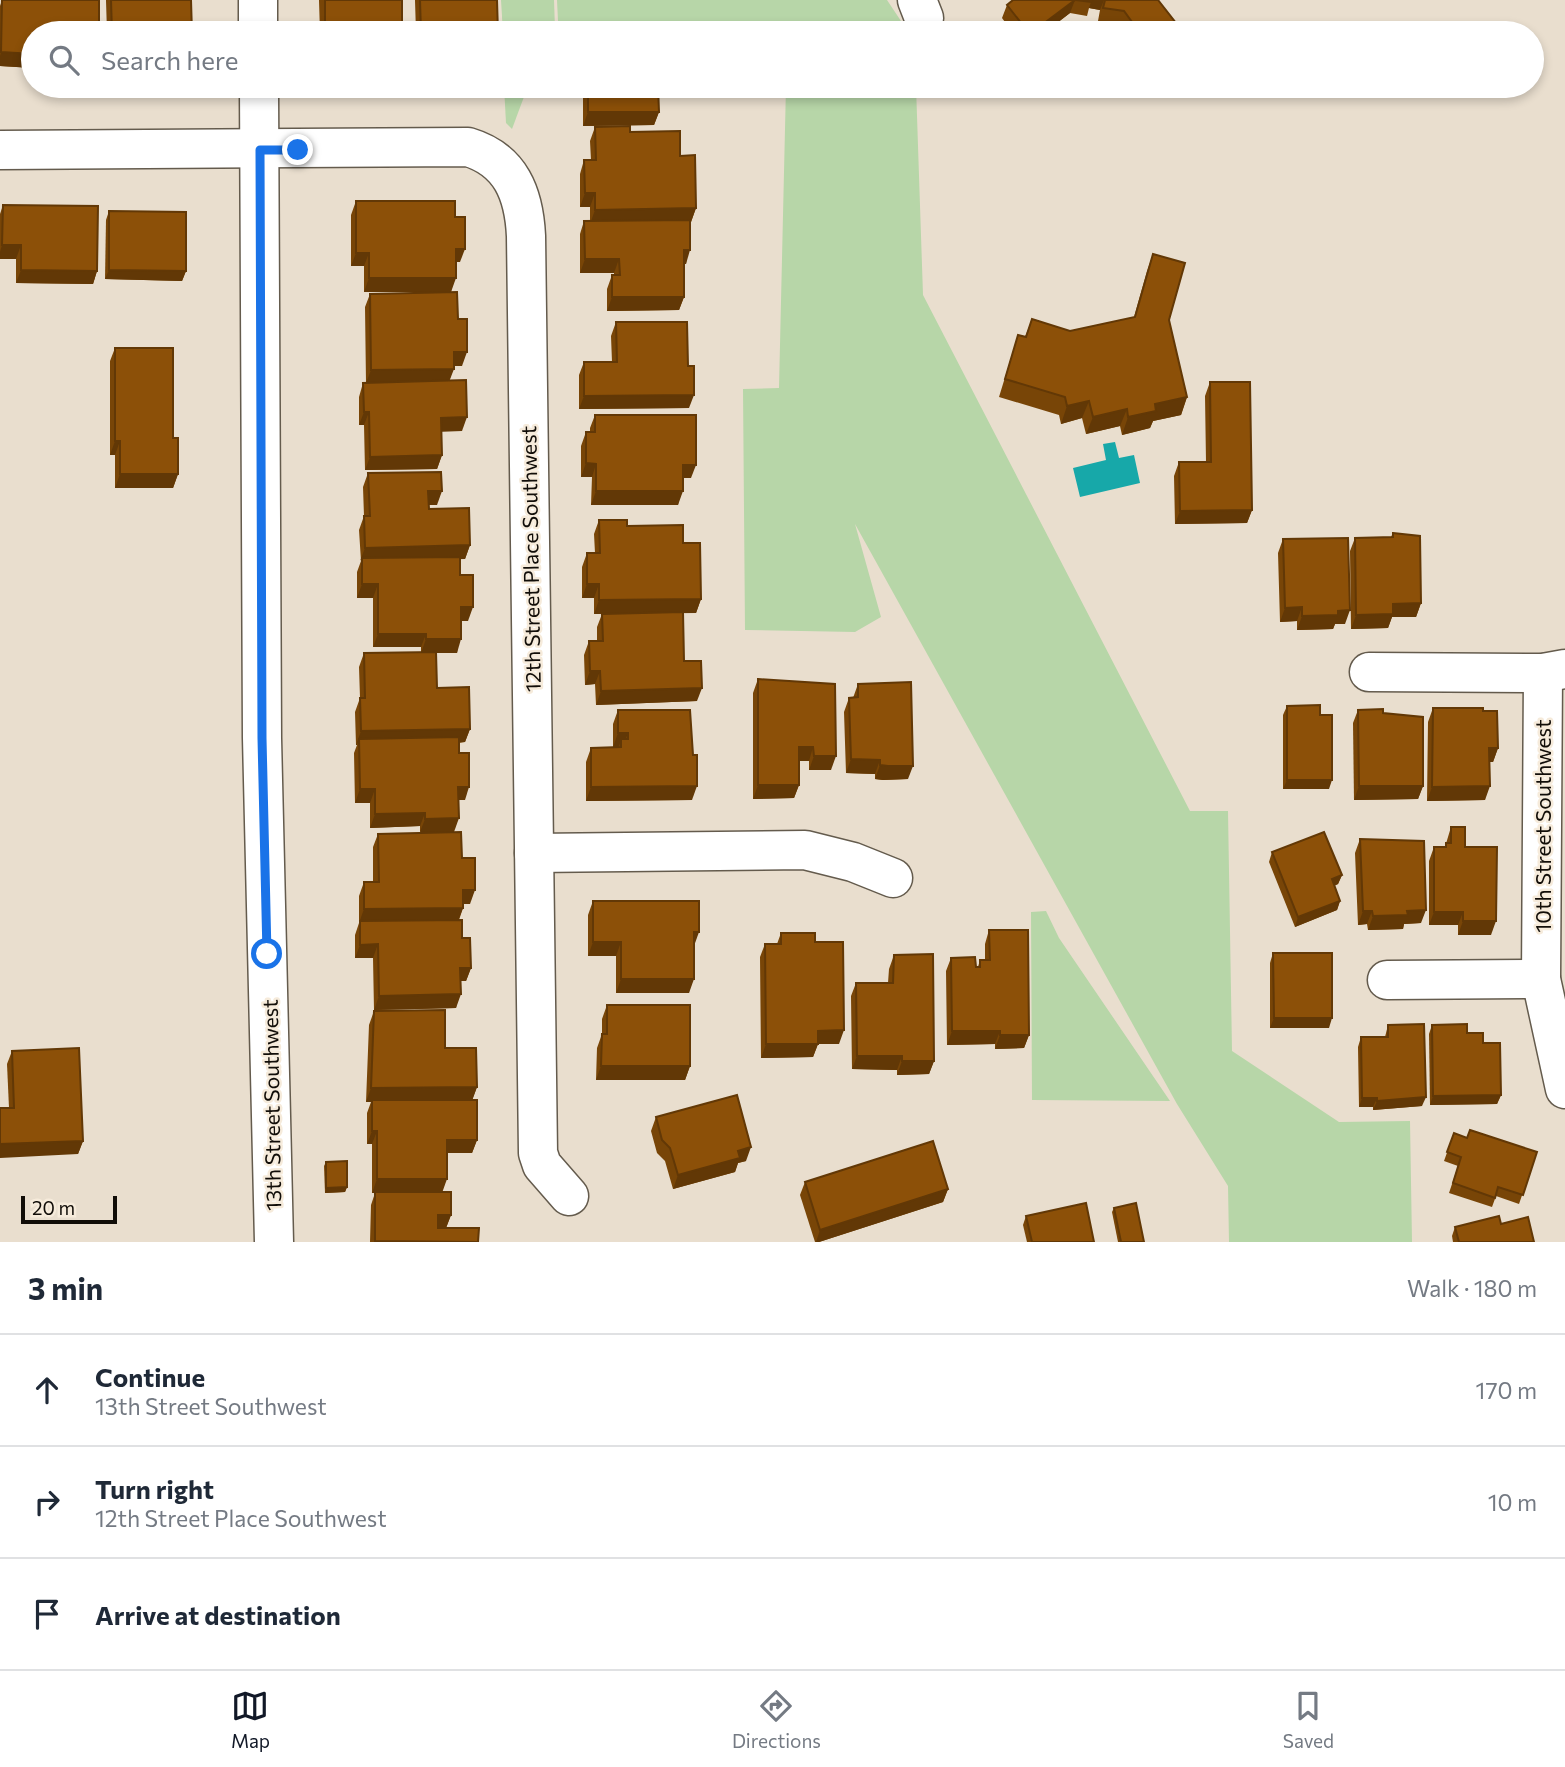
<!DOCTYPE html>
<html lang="en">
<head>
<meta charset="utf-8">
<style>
	:root { --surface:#fff; --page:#f6f6f7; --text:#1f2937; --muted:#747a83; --line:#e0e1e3; --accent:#111827 }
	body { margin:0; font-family:Commissioner,sans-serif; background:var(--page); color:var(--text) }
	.scale { position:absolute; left:21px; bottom:18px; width:96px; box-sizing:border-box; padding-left:7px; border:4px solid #110d08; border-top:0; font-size:19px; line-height:24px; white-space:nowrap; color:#110d08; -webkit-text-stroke:5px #f6ebdb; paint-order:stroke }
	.stop { position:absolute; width:21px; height:21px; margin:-16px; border:5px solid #1a73e8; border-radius:50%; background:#fff }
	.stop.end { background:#1a73e8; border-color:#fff; box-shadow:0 2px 7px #0008 }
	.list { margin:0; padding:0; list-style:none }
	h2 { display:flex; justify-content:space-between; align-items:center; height:91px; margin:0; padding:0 28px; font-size:30px }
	h2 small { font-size:23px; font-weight:400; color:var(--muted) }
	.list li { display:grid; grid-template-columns:46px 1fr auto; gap:21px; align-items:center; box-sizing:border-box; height:112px; padding:0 28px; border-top:2px solid var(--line) }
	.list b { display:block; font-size:26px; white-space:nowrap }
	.list p { margin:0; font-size:23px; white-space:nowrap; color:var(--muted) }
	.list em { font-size:23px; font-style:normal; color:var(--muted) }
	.icon { flex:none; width:38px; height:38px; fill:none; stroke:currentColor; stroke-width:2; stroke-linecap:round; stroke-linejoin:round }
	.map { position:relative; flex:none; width:1565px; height:1242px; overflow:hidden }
	.search { position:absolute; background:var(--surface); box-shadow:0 4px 10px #0003; left:21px; right:21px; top:21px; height:77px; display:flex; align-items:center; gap:18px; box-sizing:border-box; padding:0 24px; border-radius:38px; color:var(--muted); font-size:26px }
	.sheet { height:427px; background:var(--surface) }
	nav { display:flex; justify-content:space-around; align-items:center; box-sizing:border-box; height:98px; border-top:2px solid var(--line); background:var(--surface); font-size:19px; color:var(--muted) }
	nav a { display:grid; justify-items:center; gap:4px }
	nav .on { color:var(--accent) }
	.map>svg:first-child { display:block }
</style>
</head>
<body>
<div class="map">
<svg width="1565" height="1242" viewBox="0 0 1565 1242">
	<rect width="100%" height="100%" fill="#e9dece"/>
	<!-- green -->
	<g fill="#b7d6a8">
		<path d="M501,0H554L555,29L547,33H503Z"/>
		<path d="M557,0H887L909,33H787V26L558,21Z"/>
		<path d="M504,86H528L512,129L506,123Z"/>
		<path d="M786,86H916L923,295L1190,811H1228L1232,1051L1339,1122L1410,1121L1412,1242H1229L1228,1186L1177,1104L855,524L881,617L855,632L745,630L743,389L779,388Z"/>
		<path d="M1046,911L1059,938L1170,1101L1032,1100L1031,912Z"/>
	</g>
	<!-- water -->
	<path fill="#17a8a9" d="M1115,442L1119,458L1134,455L1140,483L1080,497L1073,468L1106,460L1103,444Z"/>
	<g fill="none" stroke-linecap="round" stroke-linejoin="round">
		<defs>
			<g id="minor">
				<path d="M258,0V33"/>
				<path d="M917,0L924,18"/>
				<path d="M259,86L262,738L274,1242"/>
				<path d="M0,150L468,147C511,160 524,194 526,236L538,1153L542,1165L569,1196"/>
				<path d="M1369,672L1543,673L1565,669"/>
				<path d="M1543,673L1541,979L1565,1089"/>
				<path d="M534,853L805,850L853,862L893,878"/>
				<path d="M1387,980L1541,979"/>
			</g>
		</defs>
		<!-- minor casing -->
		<use href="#minor" stroke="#645b4d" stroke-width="41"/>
		<!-- minor -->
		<use href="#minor" stroke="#fff" stroke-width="38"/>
	</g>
	<!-- wall -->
	<g fill="#784507">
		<path d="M2,0L33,33V68L0,66V6Z"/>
		<path d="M106,0H191L192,33H107Z"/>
		<path d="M319,0H402V33H320Z"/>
		<path d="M415,0H497L498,33H416Z"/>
		<path d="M1013,0H1158L1183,32V33H1126L1119,25L1098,21L1100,10L1089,8L1087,16L1070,13L1044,33H1013L1002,18L1007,5Z"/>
		<path d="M553,86H658L659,112L654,125L583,126V90H553Z"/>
		<path d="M595,127L630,132L680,156L696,208L691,222L686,264H684V297L679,310L607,311V289L612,275H614V273H580V234L584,221H590V207H580V174L584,160H591L590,141Z"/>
		<path d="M356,201L455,217L460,262H456L451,292H364V266H351V215Z"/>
		<path d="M3,205L97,271L93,284L16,283V259H0V214Z"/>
		<path d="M109,211L186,271L182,281L105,279L106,220Z"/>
		<path d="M1153,254L1187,397L1181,415L1153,421L1150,428L1122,435L1120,426L1086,434L1082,418L1061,424L1059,415L999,397L1018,335L1025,337L1032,319L1070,331L1134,317L1147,271Z"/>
		<path d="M370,294L458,319L462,366H454L449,381L462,431H441L442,455L437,469L365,470L364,425H359V397L363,383H366L365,307Z"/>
		<path d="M616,322L688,366L689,408L579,409V375L584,362H612L611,336Z"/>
		<path d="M115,348L178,474L173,488H115V455H110V361Z"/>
		<path d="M1210,382L1252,510L1247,523L1175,524L1174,476L1179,462H1206L1205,396Z"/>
		<path d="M595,415L691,478H683L678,505H591L592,477H581V446L586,432H590V428Z"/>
		<path d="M368,473L437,505H429V509L470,545L465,559H460V575L468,621H461L457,653H436L437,688L470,729L465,742L459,743L465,800H458L420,832V826L370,828V803H355L354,753L357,745H356L355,712L360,698L359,667L364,653L421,652V647H373V598H357V572L361,561L359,530L364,516L363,487Z"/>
		<path d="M599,520L627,526L683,543L701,599L696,613H683L684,661L697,701L596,705L595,684L585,685L584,655L589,641H597V627L602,614L621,613L594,614V598H582V567L587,553H595L594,534Z"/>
		<path d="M1393,533L1421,603L1416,617H1392L1388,628L1351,629L1350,551L1355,538L1391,537Z"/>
		<path d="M1283,539L1345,624H1335L1333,629L1297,630V621L1280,622L1278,553Z"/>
		<path d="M758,679L831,770H809V761H799V785L794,798L753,799V693Z"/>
		<path d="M858,684L908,779L883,780L875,779V774L846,773L844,712L849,698H853Z"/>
		<path d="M1287,706L1329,789H1283V715Z"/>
		<path d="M1433,708L1483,711L1498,748L1493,762H1489L1485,800L1427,801L1428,722Z"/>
		<path d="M618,710L692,800L586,801V762L591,748L618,747H613V724Z"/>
		<path d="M1358,710L1383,713L1423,786L1418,799L1354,800L1353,723Z"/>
		<path d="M1451,827L1465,847L1491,935H1458V925H1429V861L1434,847H1445Z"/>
		<path d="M378,834L462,858L470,904H463V908L459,920L462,938L471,968L466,981H461L456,1008L374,1010L373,958H355V935L359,923V896L364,882H373V847Z"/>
		<path d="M1360,839L1421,923L1404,924L1403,929L1368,930L1367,924L1358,925L1355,853Z"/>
		<path d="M1272,852L1342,875L1338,884L1334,886L1340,901L1337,910L1295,927L1269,862Z"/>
		<path d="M593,901L694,946L689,993H616V956H588V915Z"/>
		<path d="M989,930L1029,1035L1024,1048L995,1049V1044L947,1045L946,971L951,958L978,967L980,960H985V944Z"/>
		<path d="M781,933L815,942L839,1044H818L813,1057L761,1058L760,957L765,944H777Z"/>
		<path d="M1273,953L1329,1028H1270V963Z"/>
		<path d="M894,955L934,1061L929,1074L897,1075V1070L852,1069L851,996L856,983H888L889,969Z"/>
		<path d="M607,1005L690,1066L685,1080H596L597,1048L602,1034V1019Z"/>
		<path d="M374,1011L445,1048L477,1087L472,1100L477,1140L472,1153H447L442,1192L451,1215L446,1228L478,1242H370L371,1205L375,1193H372V1144H367V1113L371,1102H366L369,1025Z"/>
		<path d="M1388,1025L1422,1106L1373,1110V1107H1359L1358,1047L1361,1037H1385Z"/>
		<path d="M1432,1025L1467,1033L1483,1043L1501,1095L1497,1104L1430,1105L1429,1034Z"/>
		<path d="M12,1051L83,1141L78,1154L9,1108L7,1064Z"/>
		<path d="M656,1117L746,1161L738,1163L735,1172L673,1189L665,1161L657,1153L651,1131Z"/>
		<path d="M1454,1133L1467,1138L1537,1152L1519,1204L1496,1196L1492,1207L1449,1193L1458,1166L1444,1161Z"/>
		<path d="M326,1162L347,1187L345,1192L325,1193L324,1166Z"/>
		<path d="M805,1182L948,1189L943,1202L819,1242H815L800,1195Z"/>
		<path d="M1114,1208L1144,1242H1118L1112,1212Z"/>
		<path d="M1026,1216L1094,1242H1027L1023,1225Z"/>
		<path d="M1501,1224L1534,1242H1453L1452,1236L1455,1227Z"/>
	</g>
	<!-- shaded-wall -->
	<g fill="#623806">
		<path d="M1075,0L1070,13L1044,33H1031Z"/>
		<path d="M1091,0H1104L1100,10L1089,8L1091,2Z"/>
		<path d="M1,52L33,54V68L0,66V56Z"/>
		<path d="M455,86H495L493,90L454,91Z"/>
		<path d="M554,86H584L583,90H553Z"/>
		<path d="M588,112H659L654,125L583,126Z"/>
		<path d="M585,193H595L590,207H580Z"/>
		<path d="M696,208L691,222L590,224L595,210Z"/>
		<path d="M2,245H21L16,259H0V252Z"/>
		<path d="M456,249H465L460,262H451Z"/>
		<path d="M684,250H690L686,264H679Z"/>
		<path d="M356,253H369L364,266H351Z"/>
		<path d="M585,259H619L614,273H580Z"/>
		<path d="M21,270L97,271L93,284L16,283Z"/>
		<path d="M109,270L186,271L182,281L105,279Z"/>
		<path d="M369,278H456L451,292H364Z"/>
		<path d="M612,297H684L679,310L607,311Z"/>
		<path d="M454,352H467L462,366H449Z"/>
		<path d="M454,369L449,382L366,383L371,370Z"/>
		<path d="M694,395L689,408L579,409L584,396Z"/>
		<path d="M1187,397L1181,415L1153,421L1150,428L1122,435L1128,417L1155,404Z"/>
		<path d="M1089,401L1082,418L1061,424L1067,406Z"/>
		<path d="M1127,409L1120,426L1086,434L1093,417Z"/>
		<path d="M364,412H369L364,425H359Z"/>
		<path d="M467,417L462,431L436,432L441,418Z"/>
		<path d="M115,441H120L115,455H110Z"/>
		<path d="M442,455L437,469L365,470L370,457Z"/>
		<path d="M586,463L596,464L592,477H581Z"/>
		<path d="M683,465H696L691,478H678Z"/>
		<path d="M120,474H178L173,488H115Z"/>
		<path d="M428,491H442L437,505H423Z"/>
		<path d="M596,491H683L678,505H591Z"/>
		<path d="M1252,510L1247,523L1175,524L1180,511Z"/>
		<path d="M470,545L465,559L362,561V558L360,561L365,548Z"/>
		<path d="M362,584H378L373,598H357Z"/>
		<path d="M587,584H599L594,598H582Z"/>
		<path d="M701,599L696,613L594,614L599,600Z"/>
		<path d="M1421,603L1416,617H1392L1388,628L1351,629L1356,615L1393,604Z"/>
		<path d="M461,607H473L468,621H456Z"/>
		<path d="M1302,607L1297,621L1280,622L1285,608Z"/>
		<path d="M1350,610L1345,624H1335L1333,629L1297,630L1302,616L1338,611Z"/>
		<path d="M378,634H426L421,647H373Z"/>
		<path d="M426,639H461L457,653H421Z"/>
		<path d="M590,671H600L595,684L585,685Z"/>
		<path d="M702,688L697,701L596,705L601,691Z"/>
		<path d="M470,729L465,742L359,745V739L357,745H356L361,731Z"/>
		<path d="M618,733H628L623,747L621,739L619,747H613Z"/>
		<path d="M799,747H813L809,761H794Z"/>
		<path d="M1489,748H1498L1493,762H1484Z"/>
		<path d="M814,756H836L831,770H809Z"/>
		<path d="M851,759L880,760L875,774L846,773Z"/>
		<path d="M880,765L913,766L908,779L883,780L875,779Z"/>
		<path d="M1287,780H1332L1329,789H1283Z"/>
		<path d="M758,785H799L794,798L753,799Z"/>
		<path d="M697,786L692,800L586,801L591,787Z"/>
		<path d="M1359,786H1423L1418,799L1354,800Z"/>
		<path d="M1490,786L1485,800L1427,801L1432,787Z"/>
		<path d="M458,787H469L465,800H453Z"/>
		<path d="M360,789H375L370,803H355Z"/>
		<path d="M425,813L420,826L370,828L375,814Z"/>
		<path d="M459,818L454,832H420L425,819Z"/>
		<path d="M1342,875L1338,884L1328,888L1332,879Z"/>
		<path d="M463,890H475L470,904H458Z"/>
		<path d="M1340,901L1337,910L1295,927L1298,917Z"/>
		<path d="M463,908L458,921L359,923L364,909Z"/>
		<path d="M1426,910L1421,923L1404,924L1403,929L1368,930L1373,916L1407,911Z"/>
		<path d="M1363,911H1372L1367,924L1358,925Z"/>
		<path d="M1434,912H1463L1458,925H1429Z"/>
		<path d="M1463,921H1496L1491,935H1458Z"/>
		<path d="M694,932H699L694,946Z"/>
		<path d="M593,942H621L616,956H588Z"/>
		<path d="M378,944L373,958H355L360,945Z"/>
		<path d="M460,968H471L466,981H455Z"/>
		<path d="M621,979H694L689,993H616Z"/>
		<path d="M461,994L456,1008L374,1010L379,996Z"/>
		<path d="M1274,1018H1332L1329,1028H1270Z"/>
		<path d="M844,1030L839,1044H818L813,1057L761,1058L766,1044L818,1031Z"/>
		<path d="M952,1031H1000L995,1044L947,1045Z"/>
		<path d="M1000,1035H1029L1024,1048L995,1049Z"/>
		<path d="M857,1056H902L897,1070L852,1069Z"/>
		<path d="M902,1061H934L929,1074L897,1075Z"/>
		<path d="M601,1066H690L685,1080H596Z"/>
		<path d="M477,1087L472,1101L372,1100L371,1102H366L371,1088Z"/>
		<path d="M1501,1095L1497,1104L1430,1105L1433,1096Z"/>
		<path d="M1426,1097L1422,1106L1373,1110L1377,1101Z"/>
		<path d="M1362,1098H1377L1373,1107H1359Z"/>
		<path d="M372,1131H377L372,1144H367Z"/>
		<path d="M447,1140H477L472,1153H442Z"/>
		<path d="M83,1141L78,1154L0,1158V1144Z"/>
		<path d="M751,1147L746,1161L738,1163L735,1172L673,1189L678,1175L738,1151Z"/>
		<path d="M377,1179H447L442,1193H372Z"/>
		<path d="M347,1187L345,1192L325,1193L326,1188Z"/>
		<path d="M948,1189L943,1202L819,1242H816L820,1230Z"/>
		<path d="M438,1215H451L446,1228H433Z"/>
	</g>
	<!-- building -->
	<g fill="#8c5008" stroke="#623806" stroke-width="2">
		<path d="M2,0H99V33H33V54L1,52Z"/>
		<path d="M111,0H191L192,33H112Z"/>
		<rect x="325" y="0" width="77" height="33"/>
		<path d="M420,0H497L498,33H421Z"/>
		<path d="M1013,0H1075L1031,33H1029L1007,5Z"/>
		<path d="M1076,0H1092L1091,2Z"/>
		<path d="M1105,0H1158L1183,32L1181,33H1140L1124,11L1103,8Z"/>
		<path d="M588,86H658L659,112H588Z"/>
		<path d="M630,126V132L680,131V156L695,155L696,208L595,210V193H585L584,160H596L595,127Z"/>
		<path d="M356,201H455V217H465V249H456V278H369V253H356Z"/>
		<path d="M3,205L98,206L97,271L21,270V245H2Z"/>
		<path d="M109,211L186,212V271L109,270Z"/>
		<path d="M690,220V250H684V297H612V275H620L619,259H585L584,221Z"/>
		<path d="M1153,254L1185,263L1169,320L1187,397L1155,404L1156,411L1128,417L1127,409L1093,417L1089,401L1067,406L1065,397L1005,379L1018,335L1026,337L1032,319L1070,331L1135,317Z"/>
		<path d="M457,292L458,319H467V352H454V369L371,370L370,294Z"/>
		<path d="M616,322H687L688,366H694V395L584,396V362H617Z"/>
		<path d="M115,348H173V438H178V474H120V441H115Z"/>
		<path d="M466,380L467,417L441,418L442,455L370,457L369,412H364L363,383Z"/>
		<path d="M1210,382H1250L1252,510L1180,511L1179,462H1211Z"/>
		<path d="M595,415H696V465H683V491H596V464L586,463V432H595Z"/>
		<path d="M441,472L442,491H428L429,509L469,508L470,545L365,548L364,516H370L368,473Z"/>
		<path d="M599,520H627V526L683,525V543H700L701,599L599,600V584H587V553H600Z"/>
		<path d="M1393,533L1420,536L1421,603L1393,604V614L1356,615L1355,538L1393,537Z"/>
		<path d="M1348,538L1350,610L1338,611V615L1302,616V607L1285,608L1283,539Z"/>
		<path d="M460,557V575H473V607H461V639H426V634H378V584H362V558Z"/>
		<path d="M683,612L684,661H701L702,688L601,691L600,671H590L589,641H603L602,614Z"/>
		<path d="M436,652L437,688L469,687L470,729L361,731L360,698H365L364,653Z"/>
		<path d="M758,679L835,684L836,756H814L813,747H799V785H758Z"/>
		<path d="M911,682L913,766H888L880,765V760L851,759L849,698L858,697V684Z"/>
		<path d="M1320,705V715H1332V780H1287V706Z"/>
		<path d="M1433,708H1483V711H1497L1498,748H1489L1490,786L1432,787Z"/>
		<path d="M1383,709V713L1423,717V786H1359L1358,710Z"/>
		<path d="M618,710H690L693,755H697V786L591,787V748L621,747V739H628V733H618Z"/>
		<path d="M459,737V753H469V787H458L459,818L425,819V813L375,814V789H360L359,739Z"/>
		<path d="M1451,827H1465V847H1497L1496,921H1463V912H1434V847H1446V843H1451Z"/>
		<path d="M461,832L462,858H475V890H463V908L364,909V882H379L378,834Z"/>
		<path d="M1324,832L1342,875L1332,879L1340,901L1298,917L1272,852Z"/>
		<path d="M1360,839L1424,841L1426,910L1407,911L1408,915L1373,916L1372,911H1363Z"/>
		<path d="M593,901H699V932H694V979H621V942H593Z"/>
		<path d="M462,920V938H470L471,968H460L461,994L379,996L378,944L360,945V921Z"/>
		<path d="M989,930H1028L1029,1035H1000V1031H952L951,958L975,957L976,967H980V960H990Z"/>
		<path d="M781,933H815V942H843L844,1030L818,1031V1044H766L765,944H781Z"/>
		<path d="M1273,953H1332V1018H1274Z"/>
		<path d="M933,954L934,1061H902V1056H857L856,983H893L894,955Z"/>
		<path d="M607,1005H690V1066H601L602,1034H607Z"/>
		<path d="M445,1010V1048H476L477,1087L371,1088L374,1011Z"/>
		<path d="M1424,1024L1426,1097L1377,1101V1098H1362L1361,1037H1388V1025Z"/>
		<path d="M1467,1024V1033H1483V1043H1500L1501,1095L1433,1096L1432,1025Z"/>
		<path d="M79,1048L83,1141L0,1144V1108H14L12,1051Z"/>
		<path d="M737,1095L751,1147L738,1151L740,1158L678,1175L670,1148L662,1140L656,1117Z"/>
		<path d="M372,1100H477V1140H447V1179H377V1131H372Z"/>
		<path d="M1470,1130L1537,1152L1523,1195L1498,1187L1495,1198L1453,1183L1461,1157L1447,1152L1454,1133L1467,1138Z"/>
		<path d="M933,1141L948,1189L820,1230L805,1182Z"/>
		<path d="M347,1161V1187L326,1188V1162Z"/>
		<path d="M375,1192H451V1215H438V1228H479L478,1242L375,1241Z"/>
		<path d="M1086,1203L1094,1242H1032L1026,1216Z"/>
		<path d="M1136,1203L1144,1242H1121L1114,1208Z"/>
		<path d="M1499,1216L1501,1224L1528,1217L1534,1242H1459L1455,1227Z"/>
	</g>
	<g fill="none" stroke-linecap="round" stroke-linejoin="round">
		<!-- route -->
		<path stroke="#1a73e8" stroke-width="9" d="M267,954L262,738L260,150H298"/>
	</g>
	<g text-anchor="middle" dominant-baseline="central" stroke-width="5" stroke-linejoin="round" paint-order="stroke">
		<!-- street labels -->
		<g font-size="21" fill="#110d08" stroke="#f6ebdb">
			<text transform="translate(530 559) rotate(-91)">12th Street Place Southwest</text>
			<text transform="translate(1542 826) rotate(-90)">10th Street Southwest</text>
			<text transform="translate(271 1105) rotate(-91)">13th Street Southwest</text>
		</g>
	</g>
</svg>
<div class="scale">20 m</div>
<div class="stop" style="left:267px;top:954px"></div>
<div class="stop end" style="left:298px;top:150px"></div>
<div class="search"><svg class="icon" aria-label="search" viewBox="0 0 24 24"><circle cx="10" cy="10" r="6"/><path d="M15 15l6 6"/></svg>Search here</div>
</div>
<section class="sheet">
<h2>3 min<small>Walk · 180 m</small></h2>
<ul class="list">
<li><svg class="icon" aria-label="ahead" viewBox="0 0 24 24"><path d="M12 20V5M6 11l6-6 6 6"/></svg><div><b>Continue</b><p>13th Street Southwest</p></div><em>170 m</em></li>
<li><svg class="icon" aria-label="right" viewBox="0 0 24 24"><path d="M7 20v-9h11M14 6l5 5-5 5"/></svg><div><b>Turn right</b><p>12th Street Place Southwest</p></div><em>10 m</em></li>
<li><svg class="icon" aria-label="arrive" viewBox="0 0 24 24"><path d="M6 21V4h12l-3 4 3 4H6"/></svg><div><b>Arrive at destination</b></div></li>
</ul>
</section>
<nav>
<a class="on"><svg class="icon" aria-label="map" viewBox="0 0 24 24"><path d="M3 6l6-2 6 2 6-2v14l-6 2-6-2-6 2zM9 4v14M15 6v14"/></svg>Map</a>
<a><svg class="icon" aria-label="directions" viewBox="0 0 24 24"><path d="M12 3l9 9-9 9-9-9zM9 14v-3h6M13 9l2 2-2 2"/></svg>Directions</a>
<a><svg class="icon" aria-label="saved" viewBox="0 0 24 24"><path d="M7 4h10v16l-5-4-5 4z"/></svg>Saved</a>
</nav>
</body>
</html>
